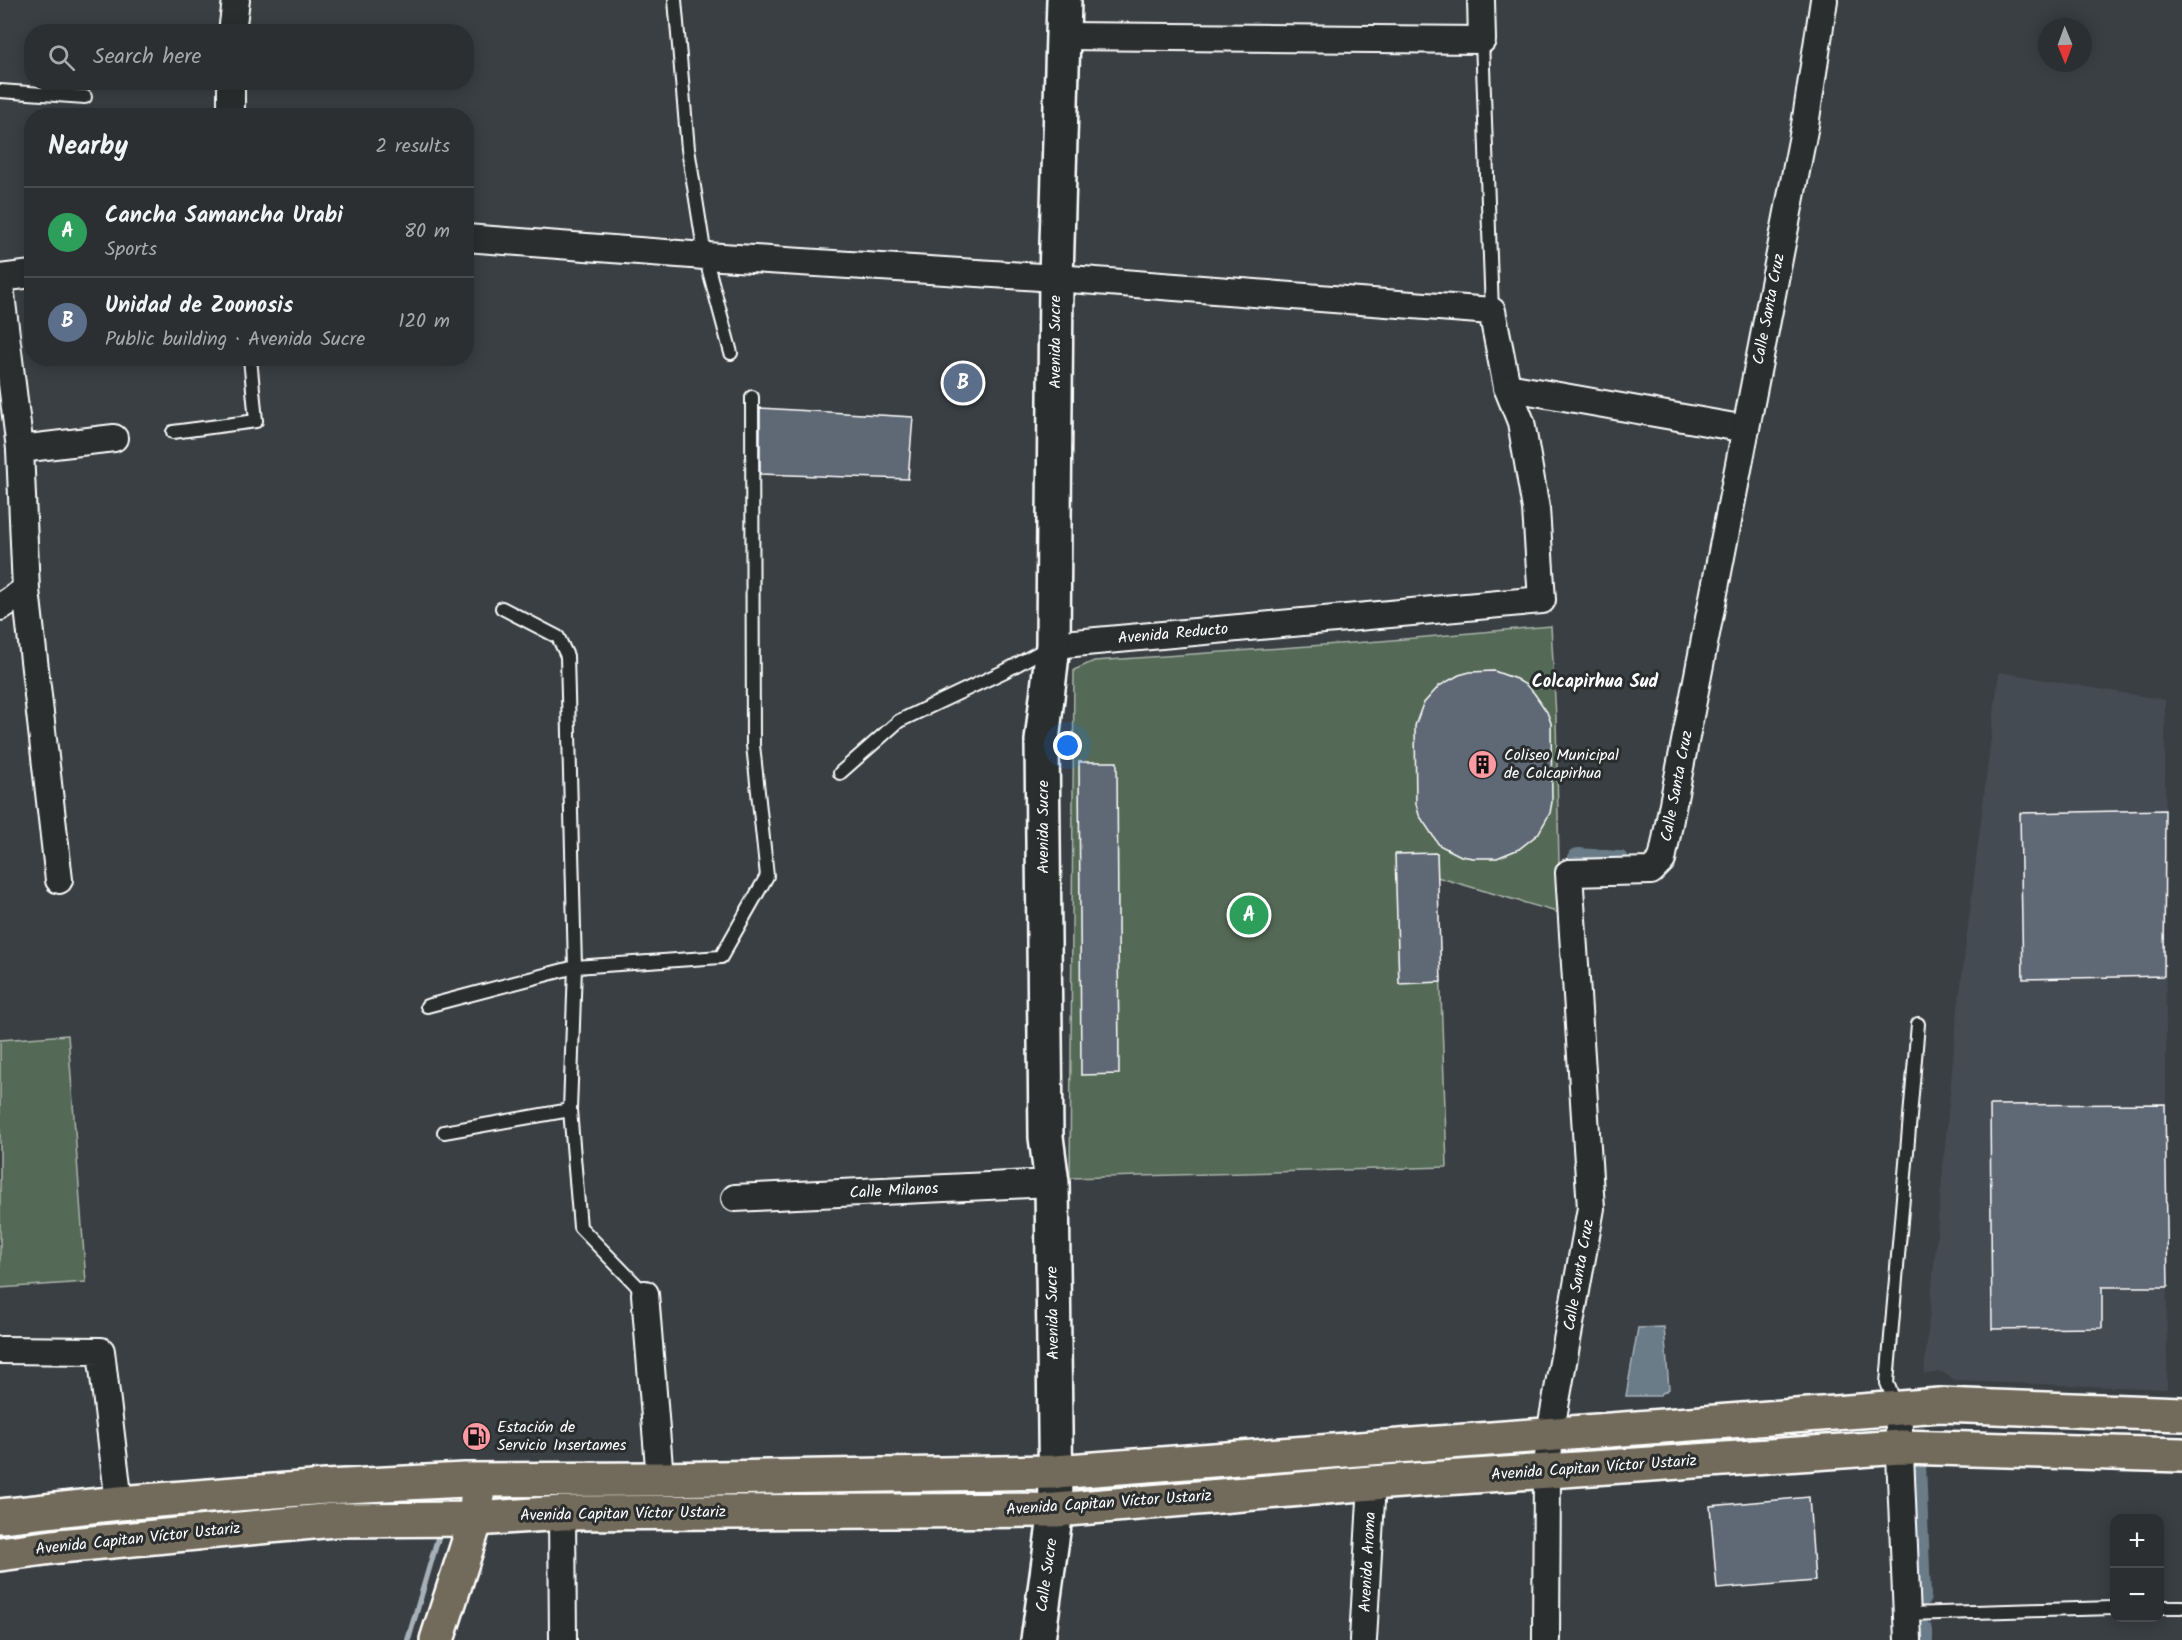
<!DOCTYPE html>
<html lang="en">
<head>
<meta charset="utf-8">
<style>
	:root { --surface:#2c2f32; --page:#34373a; --text:#f1f3f6; --muted:#a6a9ac; --line:#484a4d; --accent:#ff9aa2 }
	body { margin:0; font-family:Kalam,sans-serif; background:var(--page); color:var(--text) }
	.controls { position:absolute; right:18px; bottom:18px; display:grid; overflow:hidden; border-radius:12px; box-shadow:0 3px 15px #0003 }
	.controls button { width:54px; height:54px; display:grid; place-items:center; padding:0; border:0; border-bottom:2px solid var(--line); background:var(--surface); color:var(--text); font:30px sans-serif }
	.compass { position:absolute; left:2038px; top:18px; width:54px; height:54px; border-radius:50%; background:var(--surface); box-shadow:0 3px 15px #0003; rotate:179deg }
	.you { position:absolute; left:1068px; top:746px; width:21px; height:21px; margin:-15px; border:4px solid #fff; border-radius:50%; background:#1a73e8; box-shadow:0 0 0 9px #1a73e833 }
	.badge { display:grid; place-items:center; width:39px; height:39px; border-radius:50%; background:var(--accent); color:#fff; font-size:20px; font-weight:700 }
	.pin { position:absolute; translate:-50% -50%; border:3px solid #fff; box-shadow:0 2px 6px #0006 }
	.list { margin:0; padding:0; list-style:none }
	h2 { display:flex; justify-content:space-between; align-items:center; height:78px; margin:0; padding:0 24px; font-size:26px }
	h2 small { font-size:20px; font-weight:400; color:var(--muted) }
	.list li { display:grid; grid-template-columns:39px 1fr auto; gap:18px; align-items:center; box-sizing:border-box; height:90px; padding:0 24px; border-top:2px solid var(--line) }
	.list b { display:block; font-size:22px; white-space:nowrap }
	.list p { margin:0; font-size:20px; white-space:nowrap; color:var(--muted) }
	.list em { font-size:20px; font-style:normal; color:var(--muted) }
	.icon { flex:none; width:33px; height:33px; fill:none; stroke:currentColor; stroke-width:2; stroke-linecap:round; stroke-linejoin:round }
	.map { position:relative; flex:none; width:2182px; height:1640px; overflow:hidden }
	.search { position:absolute; background:var(--surface); box-shadow:0 3px 15px #0003; left:24px; top:24px; width:450px; height:66px; display:flex; align-items:center; gap:15px; box-sizing:border-box; padding:0 21px; border-radius:24px; color:var(--muted); font-size:22px }
	.panel { position:absolute; background:var(--surface); box-shadow:0 3px 15px #0003; left:24px; top:108px; width:450px; height:258px; border-radius:24px }
	.map>svg:first-child { display:block }
</style>
</head>
<body>
<div class="map">
<svg width="2182" height="1640" viewBox="0 0 2182 1640">
	<rect width="100%" height="100%" fill="#3a3f43"/>
	<filter id="ink" filterUnits="userSpaceOnUse"><feTurbulence type="fractalNoise" baseFrequency=".0167" numOctaves="2"/><feDisplacementMap in="SourceGraphic" scale="12" xChannelSelector="R" yChannelSelector="G"/><feConvolveMatrix kernelMatrix="1 2 1 2 8 2 1 2 1" color-interpolation-filters="sRGB"/></filter>
	<g filter="url(#ink)">
		<!-- built -->
		<path fill="#454b52" d="M1999,672L2165,700L2167,1389L1956,1381L1942,1372L1924,1374L1957,1017Z"/>
		<!-- green -->
		<g fill="#546a57" stroke="#aab4ab" stroke-width="1.5">
			<path d="M1551,626L1556,717L1560,913L1437,877L1447,1167L1070,1178L1074,670L1094,661L1381,641Z"/>
			<path d="M68,1035L86,1282L0,1288V1040Z"/>
			<path d="M427,1491L428,1505L0,1541V1526Z"/>
		</g>
		<!-- water -->
		<path fill="#6a7b88" stroke="#a6b0b8" stroke-width="1.5" d="M1664,1327L1669,1389L1658,1396H1626L1638,1328Z"/>
		<g fill="none" stroke-linecap="round" stroke-linejoin="round">
			<!-- stream -->
			<path stroke="#a6b0b8" stroke-width="6" d="M408,1640L438,1538"/>
			<!-- canal -->
			<g stroke="#6a7b88" stroke-width="22">
				<path d="M1578,859L1619,862"/>
				<path d="M1915,1463L1920,1597"/>
				<path d="M1922,1631V1640"/>
			</g>
		</g>
		<!-- building -->
		<g fill="#5f6875" stroke="#fff" stroke-width="1.5">
			<path d="M760,408L913,417L908,479L760,474Z"/>
			<path d="M1494,671L1516,679L1526,685L1534,693L1547,712L1551,723L1552,802L1550,813L1538,834L1519,849L1497,858H1473L1461,856L1439,845L1419,815L1416,804L1415,726L1423,704L1439,686L1459,675L1470,672Z"/>
			<path d="M1079,762H1117L1119,1074L1081,1075Z"/>
			<path d="M2165,810L2164,976L2023,979L2020,813Z"/>
			<path d="M1437,853L1441,982L1399,984L1395,854Z"/>
			<path d="M2165,1104L2168,1287H2102V1328L1992,1329L1990,1105Z"/>
			<path d="M1809,1497L1815,1581L1717,1589L1710,1506Z"/>
		</g>
		<g fill="none" stroke-linecap="round" stroke-linejoin="round">
			<defs>
				<g id="lane">
					<path d="M675,0L688,149L705,256L731,353"/>
					<path d="M1482,40L1492,311"/>
					<path d="M0,91L85,97"/>
					<path d="M173,432L256,421L250,358"/>
					<path d="M502,608L558,637L567,656L575,967L570,1110L580,1227L645,1294"/>
					<path d="M840,773L899,721L1005,671L1049,647"/>
					<path d="M427,1006L575,967L721,957L767,876L753,745L752,397"/>
					<path d="M444,1132L570,1110"/>
					<path d="M1897,1407L1887,1383L1918,1024"/>
					<path d="M2160,1607H2182"/>
					<path d="M1907,1614L2114,1608"/>
				</g>
				<g id="street">
					<path d="M232,32L236,0"/>
					<path d="M1063,36L1482,40L1481,0"/>
					<path d="M231,82V116"/>
					<path d="M466,238L705,256L1056,278L1492,311L1507,387L1521,422L1536,509L1542,600L1053,645"/>
					<path d="M0,278L32,274"/>
					<path d="M0,286L20,449L26,590L59,880"/>
					<path d="M1507,387L1746,429"/>
					<path d="M20,449L114,438"/>
					<path d="M0,607L26,590"/>
					<path d="M735,1198L1052,1183"/>
					<path d="M645,1294L660,1479"/>
					<path d="M0,1350L101,1351L119,1503"/>
					<path d="M1898,1408L1908,1640"/>
					<path d="M562,1513L563,1640"/>
					<path d="M1363,1640L1372,1483"/>
					<path d="M1546,1640L1547,1471L1550,1434L1591,1208L1569,873L1651,871L1662,860L1805,125L1824,0"/>
				</g>
				<path id="secondary" d="M1038,1640L1056,1510L1052,1183L1046,1137L1042,741L1053,645L1056,278L1064,0"/>
				<g id="primary">
					<path d="M0,1516L119,1503L326,1487L465,1480L660,1479L1055,1472L1940,1405L2182,1414"/>
					<path d="M0,1554L60,1546L334,1520L476,1519L562,1513L1056,1510L1372,1483L1901,1447L2182,1455"/>
					<path d="M437,1640L476,1519L477,1497"/>
				</g>
			</defs>
			<!-- lane casing -->
			<use href="#lane" stroke="#fff" stroke-width="16"/>
			<!-- street casing -->
			<use href="#street" stroke="#fff" stroke-width="30"/>
			<!-- secondary casing -->
			<use href="#secondary" stroke="#fff" stroke-width="38"/>
			<!-- primary casing -->
			<use href="#primary" stroke="#fff" stroke-width="38"/>
			<!-- lane -->
			<use href="#lane" stroke="#2a2d2e" stroke-width="12"/>
			<!-- street -->
			<use href="#street" stroke="#2a2d2e" stroke-width="26"/>
			<!-- secondary -->
			<use href="#secondary" stroke="#2a2d2e" stroke-width="33"/>
			<!-- primary -->
			<use href="#primary" stroke="#726b5a" stroke-width="33"/>
		</g>
	</g>
	<!-- icons -->
	<defs>
		<symbol id="building-disc" viewBox="-11 -11 22 22"><circle r="9.5" fill="#ff9aa2" stroke="#2a2d2e"/><path d="M-4-6H4V6H1V3H-1V6H-4ZM-2.5-4.3h1.7v1.8h-1.7ZM.8-4.3h1.7v1.8H.8ZM-2.5-1h1.7V.8h-1.7ZM.8-1h1.7V.8H.8Z" fill="#111"/></symbol>
		<symbol id="fuel-disc" viewBox="-11 -11 22 22"><circle r="9.5" fill="#ff9aa2" stroke="#2a2d2e"/><path d="M-5.5-6h7V0h2V4h1.3V-2.5L3-4.5l.8-.8L6-3V5H2.5V1h-1V6h-7ZM-4.2-4.7v3.2H.2V-4.7Z" fill="#111"/></symbol>
	</defs>
	<g fill-rule="evenodd">
		<use href="#building-disc" x="1466" y="748" width="33" height="33"/>
		<use href="#fuel-disc" x="460" y="1420" width="33" height="33"/>
	</g>
	<g text-anchor="middle" dominant-baseline="central" stroke-width="6" stroke-linejoin="round" paint-order="stroke">
		<!-- street labels -->
		<g font-size="16" fill="#fff" stroke="#2a2d2e">
			<text transform="translate(1769 309) rotate(-79)">Calle Santa Cruz</text>
			<text transform="translate(1055 342) rotate(-90)">Avenida Sucre</text>
			<text transform="translate(1173 634) rotate(-5)">Avenida Reducto</text>
			<text transform="translate(1677 786) rotate(-79)">Calle Santa Cruz</text>
			<text transform="translate(1043 827) rotate(-90)">Avenida Sucre</text>
			<text transform="translate(894 1191) rotate(-3)">Calle Milanos</text>
			<text transform="translate(1579 1275) rotate(-80)">Calle Santa Cruz</text>
			<text transform="translate(1053 1313) rotate(-91)">Avenida Sucre</text>
			<text transform="translate(1594 1468) rotate(-4)">Avenida Capitan Víctor Ustariz</text>
			<text transform="translate(1109 1503) rotate(-4)">Avenida Capitan Víctor Ustariz</text>
			<text transform="translate(623 1514) rotate(-1)">Avenida Capitan Víctor Ustariz</text>
			<text transform="translate(138 1539) rotate(-6)">Avenida Capitan Víctor Ustariz</text>
			<text transform="translate(1368 1562) rotate(-87)">Avenida Aroma</text>
			<text transform="translate(1047 1575) rotate(-82)">Calle Sucre</text>
		</g>
		<!-- poi labels -->
		<g font-size="16" fill="#fff" stroke="#2a2d2e" text-anchor="start">
			<text x="1504" y="755">Coliseo Municipal<tspan x="1504" dy="18">de Colcapirhua</tspan></text>
			<text x="497" y="1427">Estación de<tspan x="497" dy="18">Servicio Insertames</tspan></text>
		</g>
		<!-- neighbourhood labels -->
		<g font-size="18" font-weight="bold" fill="#fff" stroke="#2a2d2e">
			<text x="1595" y="682">Colcapirhua Sud</text>
		</g>
	</g>
</svg>
<div class="controls">
<button>+</button>
<button>−</button>
</div>
<svg class="compass" viewBox="-18 -18 36 36"><path d="M0-13l5 13h-10z" fill="#e53935"/><path d="M0 13l5-13h-10z" fill="#a6a9ac"/></svg>
<div class="you"></div>
<div class="pin badge" style="left:1249px;top:915px;background:#2e9e5b">A</div>
<div class="pin badge" style="left:963px;top:383px;background:#5c6f8a">B</div>
<div class="search"><svg class="icon" aria-label="search" viewBox="0 0 24 24"><circle cx="10" cy="10" r="6"/><path d="M15 15l6 6"/></svg>Search here</div>
<section class="panel">
<h2>Nearby<small>2 results</small></h2>
<ul class="list">
<li><span class="badge" style="background:#2e9e5b">A</span><div><b>Cancha Samancha Urabi</b><p>Sports</p></div><em>80 m</em></li>
<li><span class="badge" style="background:#5c6f8a">B</span><div><b>Unidad de Zoonosis</b><p>Public building · Avenida Sucre</p></div><em>120 m</em></li>
</ul>
</section>
</div>
</body>
</html>
